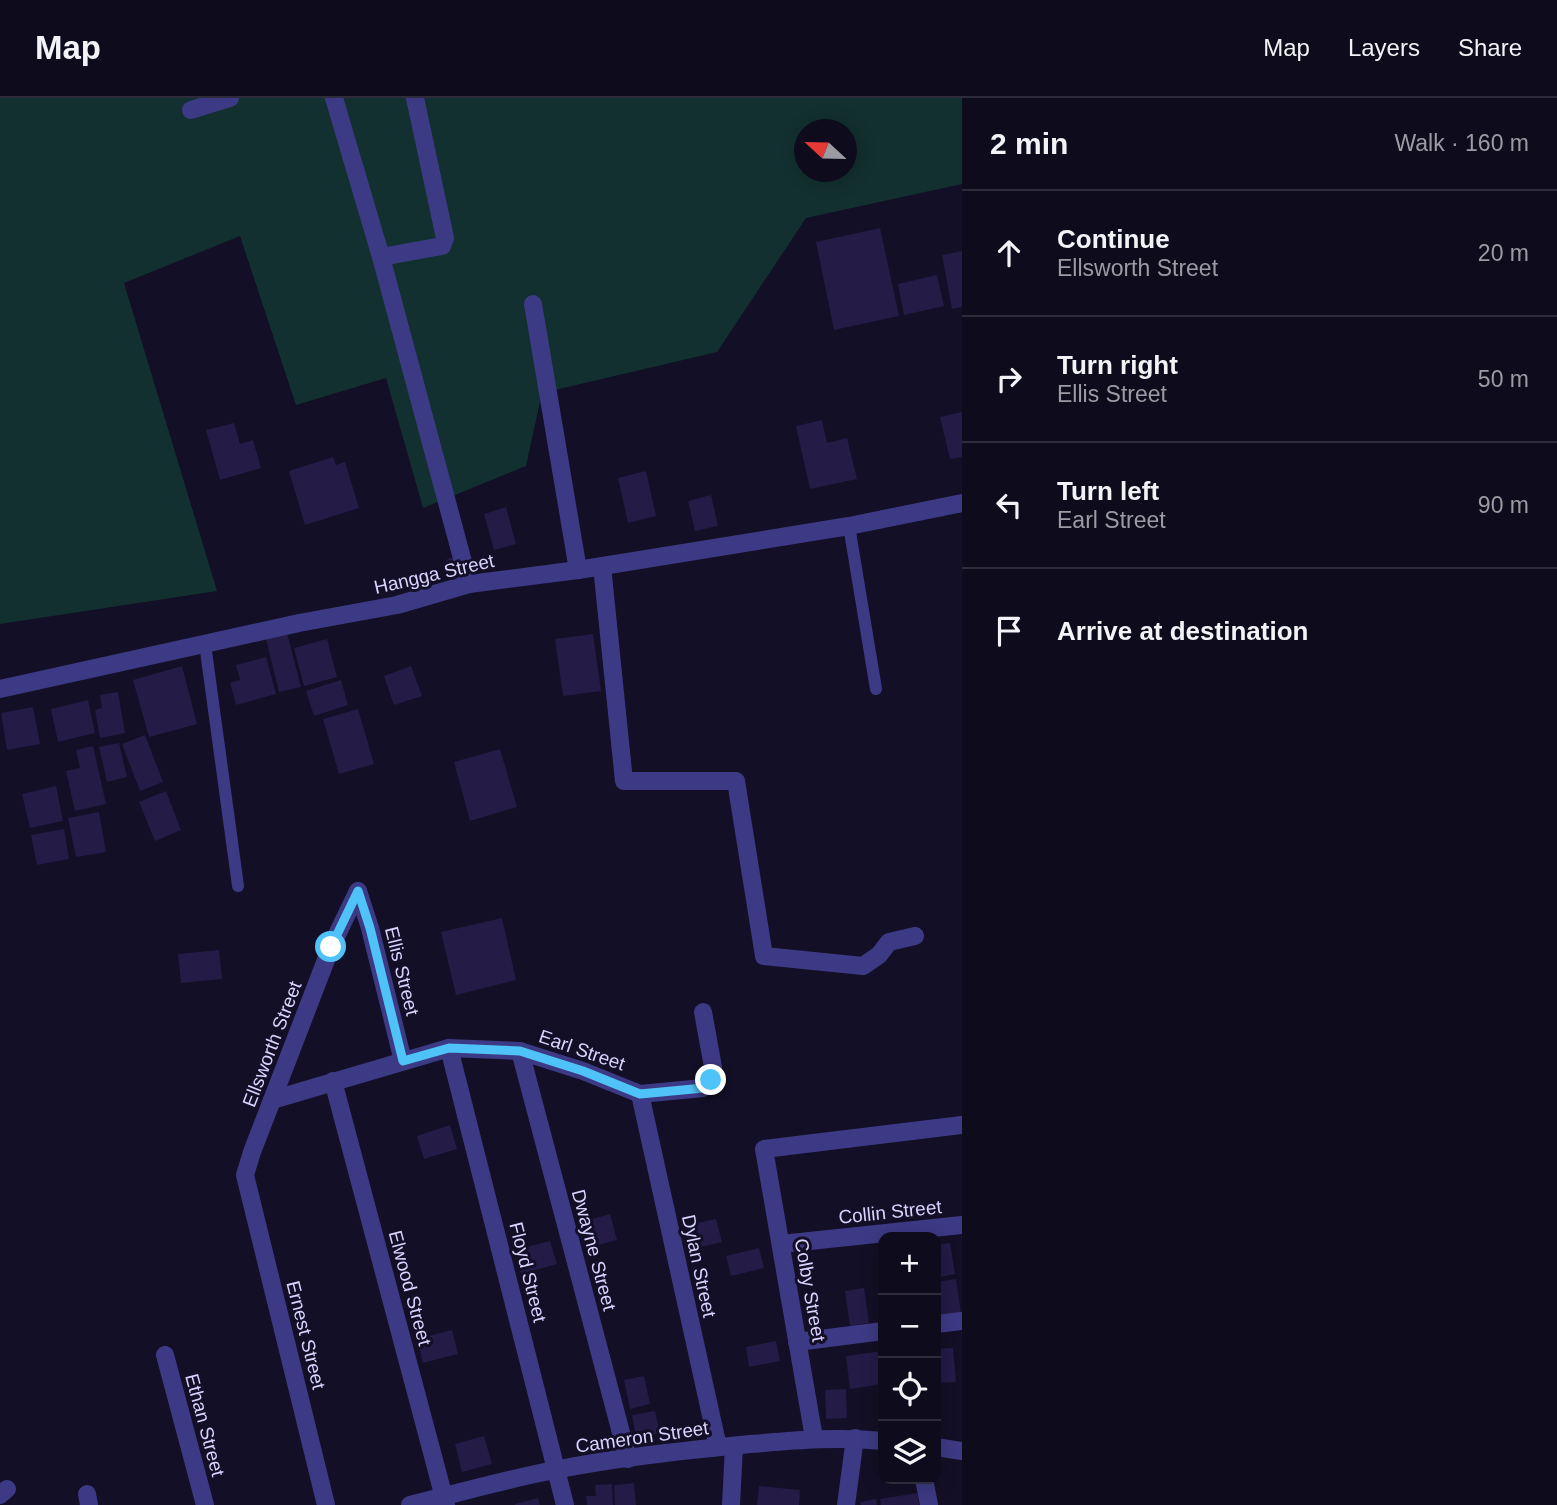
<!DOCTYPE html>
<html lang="en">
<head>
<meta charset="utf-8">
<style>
	:root { --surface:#0e0b1c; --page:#171425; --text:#f1f3f6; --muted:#9b9ba3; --line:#2e2b3b }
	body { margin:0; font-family:Arial,sans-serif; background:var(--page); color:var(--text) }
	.controls { position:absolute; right:21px; bottom:21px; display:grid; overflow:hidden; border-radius:14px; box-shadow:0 4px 18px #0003 }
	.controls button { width:63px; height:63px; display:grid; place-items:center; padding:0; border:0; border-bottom:2px solid var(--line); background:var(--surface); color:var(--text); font:35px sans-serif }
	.compass { position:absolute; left:794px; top:21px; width:63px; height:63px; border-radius:50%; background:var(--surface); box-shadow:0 4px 18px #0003; rotate:292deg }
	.stop { position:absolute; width:21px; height:21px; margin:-16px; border:5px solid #4fc3f7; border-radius:50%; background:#fff }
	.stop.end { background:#4fc3f7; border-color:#fff; box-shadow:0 2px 7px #0008 }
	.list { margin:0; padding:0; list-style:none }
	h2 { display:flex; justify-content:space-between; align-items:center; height:91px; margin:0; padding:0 28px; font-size:30px }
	h2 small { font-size:23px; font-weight:400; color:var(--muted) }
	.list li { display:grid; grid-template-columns:46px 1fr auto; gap:21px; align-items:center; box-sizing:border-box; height:126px; padding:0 28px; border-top:2px solid var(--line) }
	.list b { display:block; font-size:26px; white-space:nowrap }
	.list p { margin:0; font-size:23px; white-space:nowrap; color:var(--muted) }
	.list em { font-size:23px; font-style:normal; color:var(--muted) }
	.icon { flex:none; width:38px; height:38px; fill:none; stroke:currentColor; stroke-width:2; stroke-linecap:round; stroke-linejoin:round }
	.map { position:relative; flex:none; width:962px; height:1407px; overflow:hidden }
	header { display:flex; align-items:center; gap:42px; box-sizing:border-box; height:98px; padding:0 35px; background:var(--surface); border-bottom:2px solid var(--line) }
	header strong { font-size:33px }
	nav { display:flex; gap:38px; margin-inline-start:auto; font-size:24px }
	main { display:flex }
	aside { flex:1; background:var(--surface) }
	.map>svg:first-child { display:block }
</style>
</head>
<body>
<header>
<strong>Map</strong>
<nav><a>Map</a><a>Layers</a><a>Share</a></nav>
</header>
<main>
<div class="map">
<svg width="962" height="1407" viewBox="0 0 962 1407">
	<rect width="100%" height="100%" fill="#130f26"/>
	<!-- green -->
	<path fill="#12302f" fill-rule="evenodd" d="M0,0H962V86L806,120L717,254L542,295L526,368L423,410L386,280L296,307L240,138L124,185L217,493L0,526ZM804,32H846V74H804Z"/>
	<!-- building -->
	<g fill="#241b47">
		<path d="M880,130L899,218L834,232L816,144Z"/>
		<path d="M962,153V209L952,211L942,157Z"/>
		<path d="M937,177L944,208L904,217L898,186Z"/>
		<path d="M962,314V359L950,361L940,319Z"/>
		<path d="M822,322L827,345L847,340L857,381L810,391L796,328Z"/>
		<path d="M234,325L240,346L253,342L261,370L220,382L206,332Z"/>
		<path d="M333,359L336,367L345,364L359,410L305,427L289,373Z"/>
		<path d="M646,373L656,418L628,425L618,380Z"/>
		<path d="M711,397L718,428L695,433L688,403Z"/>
		<path d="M506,409L516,446L494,452L484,416Z"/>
		<path d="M455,458L459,469L449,472L446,462Z"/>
		<path d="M286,531L301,589L279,594L265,537Z"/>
		<path d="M593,536L601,593L563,598L555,541Z"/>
		<path d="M327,541L337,579L304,588L294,550Z"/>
		<path d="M266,559L276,596L236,607L230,585L240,582L236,567Z"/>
		<path d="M182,568L197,626L149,639L133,582Z"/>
		<path d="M411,568L422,598L394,607L384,578Z"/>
		<path d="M341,582L348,607L314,618L306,593Z"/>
		<path d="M118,594L125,635L100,640L95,612L102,610L100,597Z"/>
		<path d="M88,602L95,635L58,644L51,611Z"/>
		<path d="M33,609L40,646L7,652L1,615Z"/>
		<path d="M358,611L374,666L339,676L323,621Z"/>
		<path d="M145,637L163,684L140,693L122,646Z"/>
		<path d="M119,645L127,679L107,684L99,649Z"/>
		<path d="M93,648L106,706L75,713L66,673L80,670L76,652Z"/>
		<path d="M500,651L517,709L470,723L454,664Z"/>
		<path d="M56,688L63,723L30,730L22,696Z"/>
		<path d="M166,693L181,732L155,743L139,704Z"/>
		<path d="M99,714L106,754L76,759L68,720Z"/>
		<path d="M64,731L69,761L37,767L31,737Z"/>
		<path d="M502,820L516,882L456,897L441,834Z"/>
		<path d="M219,852L222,881L181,885L178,856Z"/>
		<path d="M450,1027L457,1051L424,1061L417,1038Z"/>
		<path d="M610,1116L617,1142L584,1151L578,1125Z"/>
		<path d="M716,1121L722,1144L688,1152L683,1128Z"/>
		<path d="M550,1143L557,1166L521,1176L515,1152Z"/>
		<path d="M950,1145L955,1176L936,1180V1147Z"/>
		<path d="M759,1150L764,1170L731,1178L726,1158Z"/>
		<path d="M956,1181L961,1216L939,1219L936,1184Z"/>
		<path d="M864,1190L869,1225L850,1228L845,1193Z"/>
		<path d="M452,1232L458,1256L423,1265L417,1241Z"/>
		<path d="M776,1243L780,1263L749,1269L746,1249Z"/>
		<path d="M953,1250L956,1284L936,1285V1251Z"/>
		<path d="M883,1253V1286L850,1291L846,1258Z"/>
		<path d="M644,1278L650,1306L630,1311L624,1282Z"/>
		<path d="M846,1291L847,1320L826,1321L825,1292Z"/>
		<path d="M655,1313L660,1335L636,1339L632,1317Z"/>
		<path d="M484,1338L492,1366L462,1374L455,1346Z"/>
		<path d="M634,1385L636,1407H615L614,1387Z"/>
		<path d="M612,1386L613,1407H587L586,1398H596L595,1387Z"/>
		<path d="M759,1388L800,1392L799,1407H757Z"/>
		<path d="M917,1395L919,1407H881L880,1401Z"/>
		<path d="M538,1400L540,1407H515V1406Z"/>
		<path d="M876,1401L877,1407H861L860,1404Z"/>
	</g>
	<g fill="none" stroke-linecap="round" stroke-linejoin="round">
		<!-- service -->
		<g stroke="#3d3a85" stroke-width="12">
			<path d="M849,428L876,591"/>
			<path d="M205,546L238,788"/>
		</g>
		<!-- minor -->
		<g stroke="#3d3a85" stroke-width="18">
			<path d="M334,0L381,159L469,486"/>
			<path d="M191,12L230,0"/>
			<path d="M381,159L442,148L445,140L415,0"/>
			<path d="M533,206L578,472"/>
			<path d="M602,468L624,683H736L764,858L863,868L879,857L889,844L915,838"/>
			<path d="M358,793L370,830L403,963"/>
			<path d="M449,950L565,1407"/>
			<path d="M520,953L628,1361"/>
			<path d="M333,983L446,1407"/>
			<path d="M640,996L718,1349"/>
			<path d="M272,1002L449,950L520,953L583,973L640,996L703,990L711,982L713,969L703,914"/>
			<path d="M781,1146L962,1127"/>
			<path d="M936,1226L962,1223"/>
			<path d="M797,1244L883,1233"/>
			<path d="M165,1257L205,1407"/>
			<path d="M814,1340L764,1051L962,1027"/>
			<path d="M936,1349L962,1353"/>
			<path d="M924,1381L929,1407"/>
			<path d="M87,1396L89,1407"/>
			<path d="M0,1397L7,1391"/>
			<path d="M326,1407L245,1077L252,1054L331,849L358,793"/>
			<path d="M410,1407C458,1395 506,1381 555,1372C613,1360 681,1353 740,1347C788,1343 835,1338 883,1343"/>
			<path d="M731,1407L734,1348"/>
			<path d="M846,1407L855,1340"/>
		</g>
		<!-- tertiary -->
		<path stroke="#3d3a85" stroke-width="18" d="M0,591L299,525L397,507L469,486L578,472L849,428L962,405"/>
	</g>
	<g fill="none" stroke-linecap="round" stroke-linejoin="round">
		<!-- route -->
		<path stroke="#4fc3f7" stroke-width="9" d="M331,849L358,793L370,830L403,963L449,950L520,953L583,973L640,996L704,990L711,982"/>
	</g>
	<g text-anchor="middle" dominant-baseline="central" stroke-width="6" stroke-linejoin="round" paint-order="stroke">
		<!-- street labels -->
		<g font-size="19" fill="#d9d4ff" stroke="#130f26">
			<text transform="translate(434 476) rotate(-13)">Hangga Street</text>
			<text transform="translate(402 873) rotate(76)">Ellis Street</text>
			<text transform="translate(272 946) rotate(-69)">Ellsworth Street</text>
			<text transform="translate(582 952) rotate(19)">Earl Street</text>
			<text transform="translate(890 1114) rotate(-6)">Collin Street</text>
			<text transform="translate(594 1152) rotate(75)">Dwayne Street</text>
			<text transform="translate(699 1168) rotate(78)">Dylan Street</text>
			<text transform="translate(528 1174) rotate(76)">Floyd Street</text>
			<text transform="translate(410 1190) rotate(75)">Elwood Street</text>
			<text transform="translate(810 1192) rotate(80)">Colby Street</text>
			<text transform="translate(306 1237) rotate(76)">Ernest Street</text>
			<text transform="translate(205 1327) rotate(75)">Ethan Street</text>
			<text transform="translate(642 1339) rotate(-8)">Cameron Street</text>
		</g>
	</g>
</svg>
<div class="controls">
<button>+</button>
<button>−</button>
<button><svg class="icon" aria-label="locate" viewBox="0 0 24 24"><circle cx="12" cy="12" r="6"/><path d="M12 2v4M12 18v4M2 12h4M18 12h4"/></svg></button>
<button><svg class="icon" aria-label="layers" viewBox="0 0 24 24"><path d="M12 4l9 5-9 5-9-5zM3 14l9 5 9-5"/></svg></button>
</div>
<svg class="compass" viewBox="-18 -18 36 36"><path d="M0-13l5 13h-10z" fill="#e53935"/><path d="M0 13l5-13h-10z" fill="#9b9ba3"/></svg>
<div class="stop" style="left:331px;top:849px"></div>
<div class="stop end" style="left:711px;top:982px"></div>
</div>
<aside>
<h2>2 min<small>Walk · 160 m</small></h2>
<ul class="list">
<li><svg class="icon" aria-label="ahead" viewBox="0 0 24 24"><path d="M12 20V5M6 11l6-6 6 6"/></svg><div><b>Continue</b><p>Ellsworth Street</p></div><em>20 m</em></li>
<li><svg class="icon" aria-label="right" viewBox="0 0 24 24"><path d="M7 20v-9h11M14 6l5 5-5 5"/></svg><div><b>Turn right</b><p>Ellis Street</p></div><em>50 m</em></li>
<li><svg class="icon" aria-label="left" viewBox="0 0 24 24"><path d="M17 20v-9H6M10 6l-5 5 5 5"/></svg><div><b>Turn left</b><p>Earl Street</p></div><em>90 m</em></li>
<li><svg class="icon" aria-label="arrive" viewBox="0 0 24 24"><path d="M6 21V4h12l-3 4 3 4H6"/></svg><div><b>Arrive at destination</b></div></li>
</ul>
</aside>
</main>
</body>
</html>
